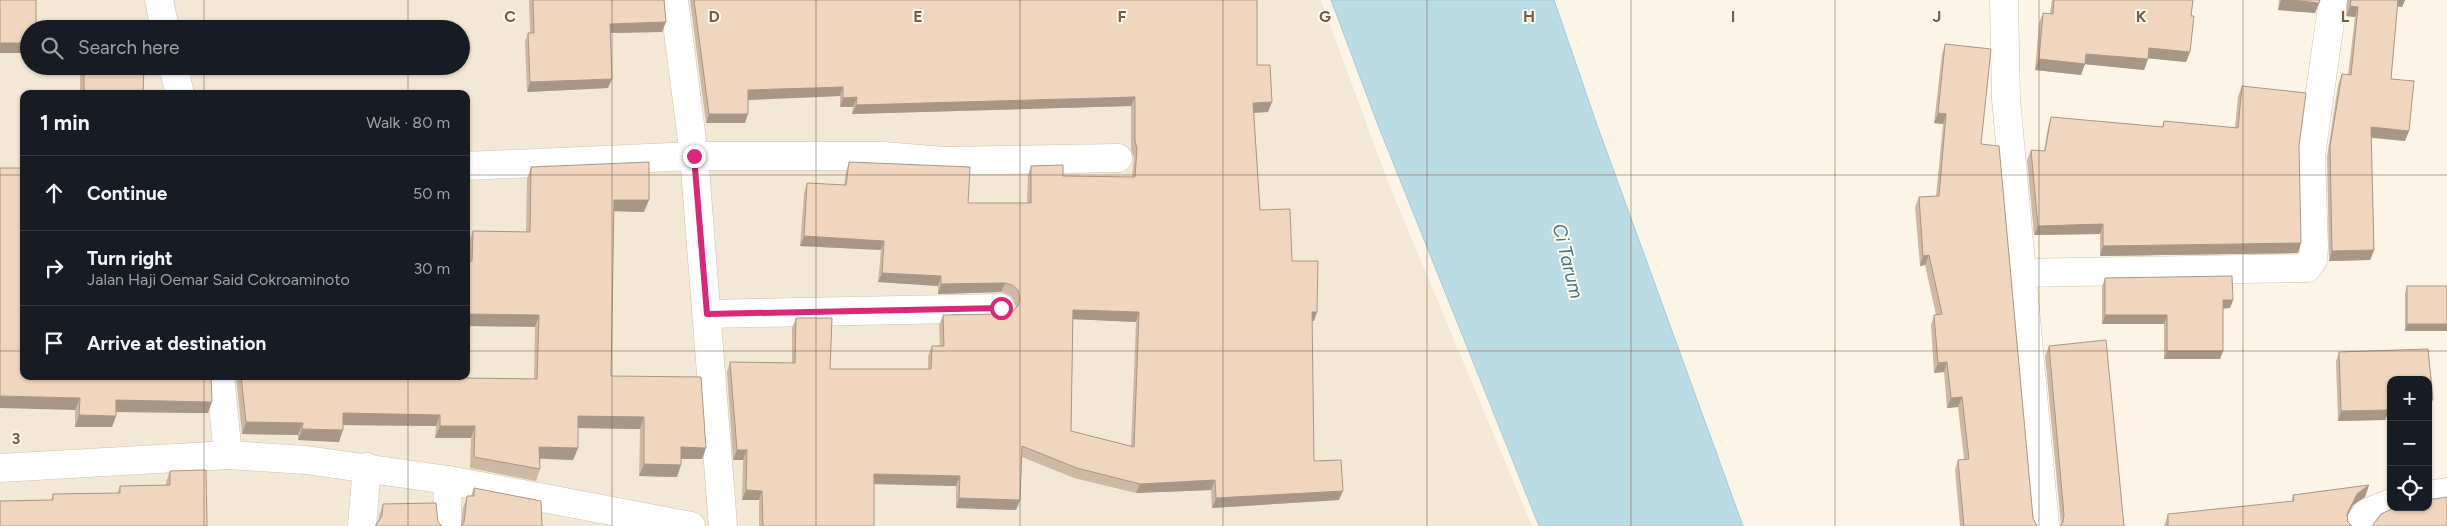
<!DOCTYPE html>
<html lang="en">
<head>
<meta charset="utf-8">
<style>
	:root { --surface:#171b24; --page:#20242c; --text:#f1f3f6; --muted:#9ea1a6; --line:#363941 }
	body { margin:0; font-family:Figtree,sans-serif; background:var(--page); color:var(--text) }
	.controls { position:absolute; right:15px; bottom:15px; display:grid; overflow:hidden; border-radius:10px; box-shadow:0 1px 4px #0004 }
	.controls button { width:45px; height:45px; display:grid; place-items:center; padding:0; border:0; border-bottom:1px solid var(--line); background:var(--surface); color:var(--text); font:25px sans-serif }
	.stop { position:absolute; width:15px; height:15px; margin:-11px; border:4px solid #db2777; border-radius:50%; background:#fff }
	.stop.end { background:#db2777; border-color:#fff; box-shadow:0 1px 5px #0008 }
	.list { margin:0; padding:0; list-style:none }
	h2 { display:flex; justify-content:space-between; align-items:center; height:65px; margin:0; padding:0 20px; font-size:21px }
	h2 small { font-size:16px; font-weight:400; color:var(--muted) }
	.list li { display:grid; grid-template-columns:32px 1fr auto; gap:15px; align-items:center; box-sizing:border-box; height:75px; padding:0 20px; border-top:1px solid var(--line) }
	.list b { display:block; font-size:19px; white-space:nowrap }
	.list p { margin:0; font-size:16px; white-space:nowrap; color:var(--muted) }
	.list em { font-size:16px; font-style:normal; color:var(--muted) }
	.icon { flex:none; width:28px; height:28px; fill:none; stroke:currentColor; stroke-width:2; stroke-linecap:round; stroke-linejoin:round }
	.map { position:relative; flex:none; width:2447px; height:526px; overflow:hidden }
	.search { position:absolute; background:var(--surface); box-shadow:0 1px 4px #0004; left:20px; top:20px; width:450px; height:55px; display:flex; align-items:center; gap:12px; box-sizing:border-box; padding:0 18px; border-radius:28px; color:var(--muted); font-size:19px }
	.panel { position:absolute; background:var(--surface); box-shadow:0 1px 4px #0004; left:20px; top:90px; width:450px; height:290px; border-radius:10px }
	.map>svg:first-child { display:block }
</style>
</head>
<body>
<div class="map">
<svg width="2447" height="526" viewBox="0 0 2447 526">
	<rect width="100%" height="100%" fill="#fcf5e7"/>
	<!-- residential -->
	<path fill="#f3e8d5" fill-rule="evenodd" d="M0,0H1321L1388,182L1532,526H0ZM29,29H461V66H29ZM24,94H466V376H24Z"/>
	<!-- water -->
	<path fill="#bcdce5" stroke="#a2cad6" d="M1331,0H1554L1597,125L1743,526H1539L1378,125Z"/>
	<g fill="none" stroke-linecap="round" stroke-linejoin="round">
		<defs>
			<g id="minor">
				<path d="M159,0L165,29"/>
				<path d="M674,0L694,156L723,526"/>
				<path d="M2004,0L2006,99L2045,526"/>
				<path d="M173,66L180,94"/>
				<path d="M466,166L694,156H883L943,161L1118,158"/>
				<path d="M2021,273L2307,268L2313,260L2314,247L2311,156L2333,0"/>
				<path d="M707,314L1001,308"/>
				<path d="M220,376L228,455"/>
				<path d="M0,468L228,455L306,460L448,480L691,526"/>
				<path d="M2428,495L2447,492"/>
				<path d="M362,526L367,467"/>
				<path d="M447,526L448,480"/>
				<path d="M2358,526L2366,513L2391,503"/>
			</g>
		</defs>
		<!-- minor casing -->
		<use href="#minor" stroke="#cfc0b0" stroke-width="29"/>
		<!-- minor -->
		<use href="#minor" stroke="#fff" stroke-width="28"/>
	</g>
	<!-- wall -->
	<g fill="#ceb8a4" fill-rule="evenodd">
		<path d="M529,0H664L662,32L611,33L608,88L527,92L525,42L528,33H530Z"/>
		<path d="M690,0H1224L1257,65L1268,112L1254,113L1260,210L1292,261L1314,321H1312L1314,461L1339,500L1212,508L1211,490L1136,493L1074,478L1022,457L1020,500L1016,510L956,508V486L874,484V526H759V500H742L743,460H733L727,372L730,362L792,363V328L796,318L830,369H928V356L932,346H940L939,325L943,315L1005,314L1013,311L1016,308L1014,300L1009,295L1001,292L938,294V286L878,282L881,250L800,246L804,193L807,183L844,185L846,172L849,162L968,203H1027L1028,175L1031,166L1063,176L1132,177L1134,158L1131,150V106L852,114L853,107H840V96L748,100L745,123H706ZM1073,319L1136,322L1131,446L1071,431Z"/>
		<path d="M2052,0H2193L2191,16L2190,52L2186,62L2148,58L2144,70L2085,64L2081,75L2035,70L2039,23L2043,13H2050Z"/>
		<path d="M2279,0H2320L2315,13L2278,10Z"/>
		<path d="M2347,0H2405L2402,7L2397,6L2391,79L2409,131L2405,141L2371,138L2374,250L2370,260L2329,261L2327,157L2338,85L2342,74L2348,75L2355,17L2346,16Z"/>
		<path d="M1945,44L1981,144L2033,518L2037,526H1960L1955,470L1958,460L1964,459L1958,407L1947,408L1944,372L1934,373L1931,325L1934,315H1936L1925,265L1920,266L1915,207L1919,197L1936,196L1943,124L1934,123L1942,54Z"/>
		<path d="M56,66H144L143,94H80V75H56Z"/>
		<path d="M2242,86L2299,146L2298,253L2100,256V234L2034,235L2027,160L2031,150L2044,151L2048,127L2051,117L2162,127L2164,121L2235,128L2238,96Z"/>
		<path d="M531,167L644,212L614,211L611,376L706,448L702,459H681L677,477L639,476L640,429L578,428V448L573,460L540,459V469L536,481L470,468L471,438H435L436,426L343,425L339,442L298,440V435L242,434L236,376H466V378L534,379L535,327L468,261V243L473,231L526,232L527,179Z"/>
		<path d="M2105,278L2233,300L2230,308H2223V351L2220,359H2164V324H2102V287Z"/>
		<path d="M2407,286L2447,331H2405V293Z"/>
		<path d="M2049,346L2124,526L2061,525L2045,356Z"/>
		<path d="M2428,349L2433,399L2429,409H2428V380H2391V412L2388,413L2385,420L2338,421L2336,361L2339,352Z"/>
		<path d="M24,376L208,413L116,412V416L112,427H75V410Z"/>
		<path d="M170,471L207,526L51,500L53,494L117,493L120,486L166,485V482Z"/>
		<path d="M2369,485L2365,497L2353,505L2347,516L2348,522L2352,526H2164L2168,514L2291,502L2293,495Z"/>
		<path d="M474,488L542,526H461L463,508L467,496H471Z"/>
		<path d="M383,504L438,522H378L379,516Z"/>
	</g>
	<!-- shaded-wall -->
	<g fill="#a89686">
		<path d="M2281,0H2290L2319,3L2315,13L2278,10Z"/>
		<path d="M2397,0H2405L2402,7L2395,6Z"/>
		<path d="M2350,6L2358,7L2355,17L2346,16Z"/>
		<path d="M666,22L662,32L607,33L610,24Z"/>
		<rect x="0" y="43" width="29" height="10"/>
		<path d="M2149,48L2190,52L2186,62L2145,58Z"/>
		<path d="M2086,54L2148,59L2144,70L2083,64H2085L2081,75L2035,70L2039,59Z"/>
		<path d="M59,66H83L80,75H56Z"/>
		<path d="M612,79L608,88L527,92L530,82Z"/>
		<path d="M843,87L840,96L745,100L748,90Z"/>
		<path d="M84,92L109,93L108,94H84Z"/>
		<path d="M857,97L853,107H840L843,98Z"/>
		<path d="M1135,97L1131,106L852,114L856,105Z"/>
		<path d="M1272,102L1268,112L1250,113L1253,103Z"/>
		<path d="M1938,113L1946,114L1943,124L1934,123Z"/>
		<path d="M709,114H748L745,123H706Z"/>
		<path d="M2371,127L2409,131L2405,141L2367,137Z"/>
		<path d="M614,200H649L644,212L610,211Z"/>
		<path d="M2103,224L2100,234L2034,235L2038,226Z"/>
		<path d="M804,236L884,241L881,250L800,246Z"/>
		<path d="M2301,243L2298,253L2100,256L2103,246Z"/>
		<path d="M2374,250L2370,260L2329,261L2332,251Z"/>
		<path d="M1929,255L1925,265L1920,266L1923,256Z"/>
		<path d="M882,273L941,276L938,286L878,282Z"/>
		<path d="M1005,283L1001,292L938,294L941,284Z"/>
		<path d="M2223,300H2233L2230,308L2220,309Z"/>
		<path d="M1073,310L1139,312L1136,322L1070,319Z"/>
		<path d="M1312,312H1317L1314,321H1309Z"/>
		<path d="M467,314L539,315L535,327L466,326Z"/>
		<path d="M2105,315H2167L2164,324H2102Z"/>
		<path d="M2407,324H2447V331H2405Z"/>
		<path d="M2167,351H2223L2220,359H2164Z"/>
		<path d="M1947,362L1944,372L1934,373L1938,363Z"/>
		<path d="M0,396L80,398L75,410L0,408Z"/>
		<path d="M1962,397L1958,407L1947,408L1951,398Z"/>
		<path d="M2428,399H2433L2429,409H2428Z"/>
		<path d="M116,400L212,402L208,413L112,412Z"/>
		<path d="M2388,403H2391V412L2388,413L2385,420L2338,421L2341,411Z"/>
		<path d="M343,413L440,415L436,426L339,425Z"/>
		<path d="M79,415L116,416L112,427H75Z"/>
		<path d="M578,416L644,417L640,429L574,428Z"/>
		<path d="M246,422L303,423L298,435L242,434Z"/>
		<path d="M440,426H475L471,438H435Z"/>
		<path d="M302,429L343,430L339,442L298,440Z"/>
		<path d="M539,447L578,448L573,460L535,458Z"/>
		<path d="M681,447L706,448L702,459H677Z"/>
		<path d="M737,450H747L743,460H733Z"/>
		<path d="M644,464L681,465L677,477L639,476Z"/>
		<path d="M874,474L960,476L956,486L870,484Z"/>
		<path d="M1215,480L1211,490L1136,493L1140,484Z"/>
		<path d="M2369,485L2365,497L2353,505L2342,525L2347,514L2357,494Z"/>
		<path d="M746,490L762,491L759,500H742Z"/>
		<path d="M1343,491L1339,500L1212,508L1216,498Z"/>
		<path d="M959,498L1020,500L1016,510L956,508Z"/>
	</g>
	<!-- building -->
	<g fill="#f0d6bf" stroke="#a89686" fill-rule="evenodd">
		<path d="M0,0H36V29H29V43H0Z"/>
		<path d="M533,0H664L666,22L610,24L612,79L530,82L528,33H534Z"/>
		<path d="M694,0H1257V65H1270L1272,102L1253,103L1260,210L1290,209L1292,261H1318L1317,312H1312L1314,461L1341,460L1343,491L1216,498L1215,480L1140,484L1077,468L1022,446L1020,500L959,498L960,476L874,474V526H763L762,491L746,490L747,450H737L730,362L795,363L796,318H832L830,369H931L932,346H944L943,315L1005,314L1013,311L1018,306L1020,299L1018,290L1012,285L1005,283L941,284V276L882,273L884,241L804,236L807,183L846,185L849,162L970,167L968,203H1031V166L1063,165V176L1135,177L1137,149L1135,140V97L856,105L857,97L843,98V87L748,90V114H709ZM1073,310L1139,312L1134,447L1071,431Z"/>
		<path d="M2054,0H2193L2191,16H2194L2190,52L2149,48L2148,59L2086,54L2085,64L2039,59L2043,13L2053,14Z"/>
		<path d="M2290,0H2320L2319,3Z"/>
		<path d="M2351,0H2398L2391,79L2414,81L2409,131L2371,127L2374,250L2332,251L2330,146L2342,74L2351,75L2358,7L2350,6Z"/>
		<path d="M1945,44L1991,49L1981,144L1999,146L2033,518L2037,526H1964L1958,460L1969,459L1962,397L1951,398L1947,362L1938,363L1934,315L1942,314L1929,255L1923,256L1919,197L1939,196L1946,114L1938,113Z"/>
		<path d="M84,66H144L143,94H109V93L84,92Z"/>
		<path d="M2242,86L2306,93L2299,146L2301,243L2103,246V224L2038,226L2031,150L2045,151L2051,117L2163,127L2164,121L2238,128Z"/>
		<path d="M649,162V200H614L611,376L701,377L706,448L681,447V465L644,464V417L578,416V448L539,447L540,469L474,457L475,426H440V415L343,413V430L302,429L303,423L246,422L241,376H466V378L537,379L539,315L467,314L466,356V261H472L473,231L530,232L531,167Z"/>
		<path d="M0,168H24V376H211L212,402L116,400V416L79,415L80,398L0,396Z"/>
		<path d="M2232,276L2233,300H2223V351H2167V315H2105V278Z"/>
		<rect x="2407" y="286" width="40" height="38"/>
		<path d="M2106,340L2124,526H2060L2063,522L2064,515L2049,346Z"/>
		<path d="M2428,349L2433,399H2428V380H2391V403H2388L2389,410L2341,411L2339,352Z"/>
		<path d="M206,470L207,526H0V501L53,500V494L120,493V486L170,485V471Z"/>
		<path d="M2369,485L2357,494L2347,514L2348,522L2352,526H2168V514L2294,501L2293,495Z"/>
		<path d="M474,488L541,501L542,526H461L464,523L467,496H474Z"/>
		<path d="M2447,497V526H2372L2381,514L2396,507H2428V498L2434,499Z"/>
		<path d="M436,503L438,522L442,526H375L382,516L383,504Z"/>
	</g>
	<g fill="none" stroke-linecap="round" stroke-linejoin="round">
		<!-- route -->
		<path stroke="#db2777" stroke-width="6" d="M694,156L707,314L1001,308"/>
	</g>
	<!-- grid -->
	<path fill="none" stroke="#745d4c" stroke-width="1" stroke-opacity="0.55" d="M204,0V29M408,0V29M612,0V526M816,0V526M1020,0V526M1223,0V526M1427,0V526M1631,0V526M1835,0V526M2039,0V526M2243,0V526M204,66V94M408,66V94M0,175H24M466,175H2447M0,351H24M466,351H2447M204,376V526M408,376V526"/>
	<g text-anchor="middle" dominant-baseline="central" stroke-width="4" stroke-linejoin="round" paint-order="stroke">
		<!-- water labels -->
		<g font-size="19" font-style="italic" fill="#477787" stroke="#fef9ed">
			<text transform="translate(1568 261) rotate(76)">Ci Tarum</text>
		</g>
	</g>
	<g font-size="16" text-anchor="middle" font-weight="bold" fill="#745d4c" stroke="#fef9ed" stroke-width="4" stroke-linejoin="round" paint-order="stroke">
		<text x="510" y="22">C</text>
		<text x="714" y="22">D</text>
		<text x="918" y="22">E</text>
		<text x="1122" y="22">F</text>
		<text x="1325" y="22">G</text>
		<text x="1529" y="22">H</text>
		<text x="1733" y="22">I</text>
		<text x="1937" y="22">J</text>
		<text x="2141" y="22">K</text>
		<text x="2345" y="22">L</text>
		<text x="16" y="444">3</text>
	</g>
</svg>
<div class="controls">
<button>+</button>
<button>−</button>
<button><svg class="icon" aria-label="locate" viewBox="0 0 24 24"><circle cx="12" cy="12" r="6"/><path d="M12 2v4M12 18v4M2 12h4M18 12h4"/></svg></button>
</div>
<div class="stop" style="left:1001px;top:308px"></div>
<div class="stop end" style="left:694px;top:156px"></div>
<div class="search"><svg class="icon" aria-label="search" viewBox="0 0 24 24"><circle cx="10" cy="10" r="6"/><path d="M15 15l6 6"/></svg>Search here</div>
<section class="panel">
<h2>1 min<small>Walk · 80 m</small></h2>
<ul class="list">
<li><svg class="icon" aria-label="ahead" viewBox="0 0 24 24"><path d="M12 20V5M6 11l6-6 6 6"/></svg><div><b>Continue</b></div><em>50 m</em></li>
<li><svg class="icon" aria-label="right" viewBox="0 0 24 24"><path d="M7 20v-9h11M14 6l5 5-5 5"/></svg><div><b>Turn right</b><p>Jalan Haji Oemar Said Cokroaminoto</p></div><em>30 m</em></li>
<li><svg class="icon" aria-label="arrive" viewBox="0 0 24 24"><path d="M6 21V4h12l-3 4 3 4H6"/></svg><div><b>Arrive at destination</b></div></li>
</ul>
</section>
</div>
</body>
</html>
